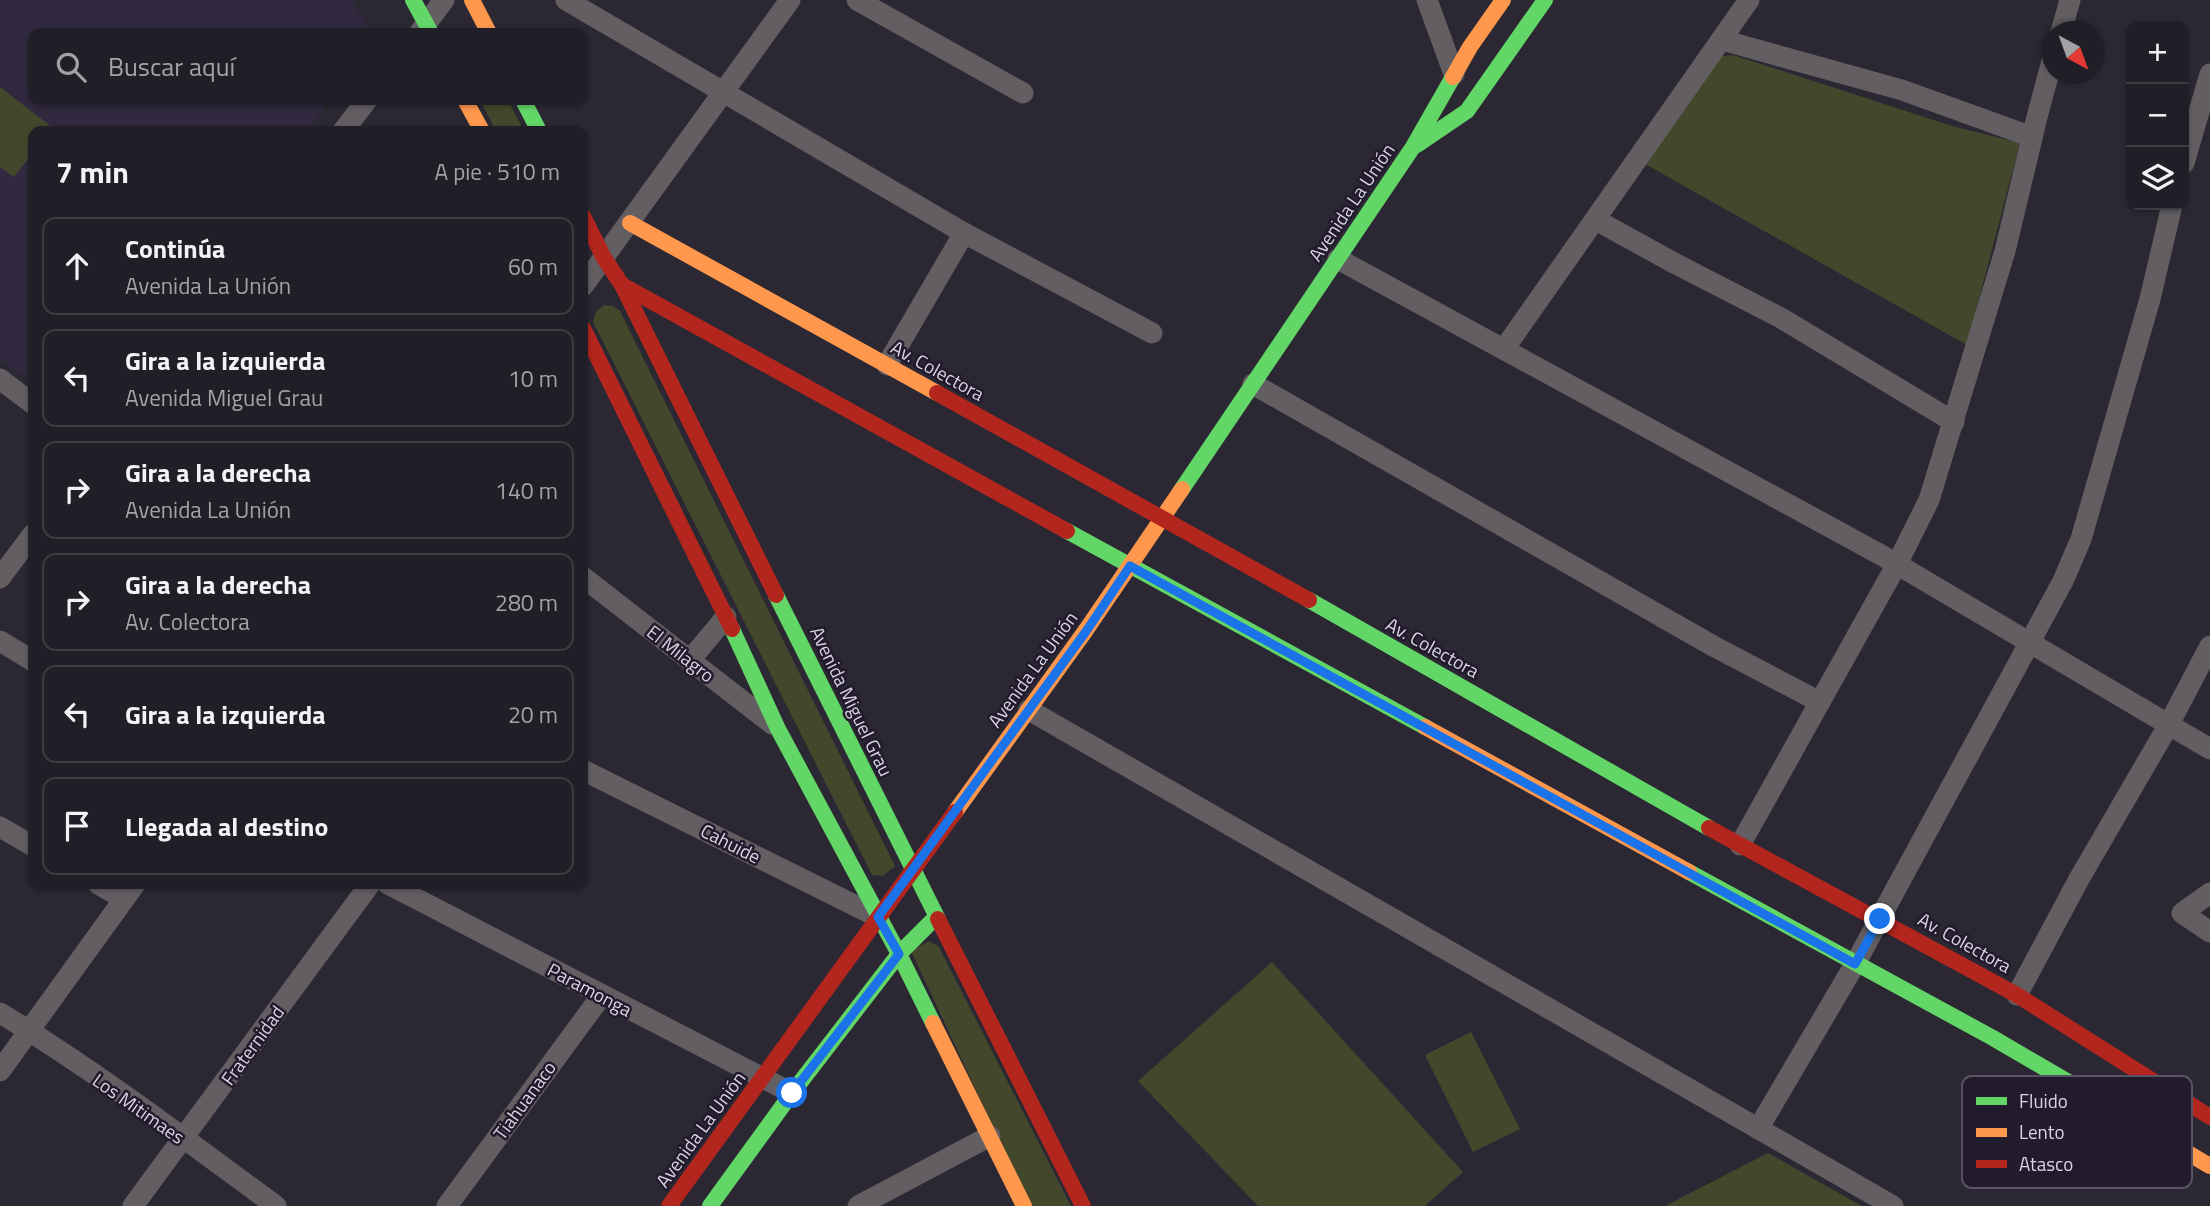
<!DOCTYPE html>
<html lang="es">
<head>
<meta charset="utf-8">
<style>
	:root { --surface:#201e26; --page:#28272e; --text:#f1f3f6; --muted:#a2a2a7; --line:#3d3c43 }
	body { margin:0; font-family:"Titillium Web",sans-serif; background:var(--page); color:var(--text) }
	.controls { position:absolute; right:21px; top:21px; display:grid; overflow:hidden; border-radius:14px; box-shadow:0 2px 5px #0004 }
	.controls button { width:63px; height:63px; display:grid; place-items:center; padding:0; border:0; border-bottom:2px solid var(--line); background:var(--surface); color:var(--text); font:35px sans-serif }
	.compass { position:absolute; left:2042px; top:21px; width:63px; height:63px; border-radius:50%; background:var(--surface); box-shadow:0 2px 5px #0004; rotate:139deg }
	.stop { position:absolute; width:21px; height:21px; margin:-16px; border:5px solid #1a73e8; border-radius:50%; background:#fff }
	.stop.end { background:#1a73e8; border-color:#fff; box-shadow:0 2px 7px #0008 }
	.list { margin:0; padding:0; list-style:none }
	h2 { display:flex; justify-content:space-between; align-items:center; height:91px; margin:0; padding:0 28px; font-size:30px }
	h2 small { font-size:23px; font-weight:400; color:var(--muted) }
	.list li { display:grid; grid-template-columns:46px 1fr auto; gap:21px; align-items:center; box-sizing:border-box; height:98px; margin:0 14px 14px; padding:0 14px; border:2px solid var(--line); border-radius:14px }
	.list b { display:block; font-size:26px; white-space:nowrap }
	.list p { margin:0; font-size:23px; white-space:nowrap; color:var(--muted) }
	.list em { font-size:23px; font-style:normal; color:var(--muted) }
	.icon { flex:none; width:38px; height:38px; fill:none; stroke:currentColor; stroke-width:2; stroke-linecap:round; stroke-linejoin:round }
	.map { position:relative; flex:none; width:2210px; height:1206px; overflow:hidden }
	.search { position:absolute; background:var(--surface); box-shadow:0 2px 5px #0004; left:28px; top:28px; width:560px; height:77px; display:flex; align-items:center; gap:18px; box-sizing:border-box; padding:0 24px; border-radius:14px; color:var(--muted); font-size:26px }
	.panel { position:absolute; background:var(--surface); box-shadow:0 2px 5px #0004; left:28px; top:126px; width:560px; height:763px; border-radius:14px }
	.map>svg:first-child { display:block }
</style>
</head>
<body>
<div class="map">
<svg width="2210" height="1206" viewBox="0 0 2210 1206">
	<rect width="100%" height="100%" fill="#2b2833"/>
	<!-- built -->
	<path fill="#30293f" d="M0,0H352L370,33H33V100H331L307,131H33V384L0,359Z"/>
	<!-- green -->
	<g fill="#43472c">
		<path d="M1733,55L1952,126L2020,143L1967,345L1645,164L1720,56Z"/>
		<path d="M0,87L53,128L50,131H33V153L14,177L0,167Z"/>
		<path d="M480,100H508L524,131H496Z"/>
		<path d="M604,305L613,306L620,311L895,866L883,876L872,875L593,322L596,312Z"/>
		<path d="M929,941L939,947L1071,1206H1030L911,951Z"/>
		<path d="M1272,962L1463,1172L1425,1206H1258L1138,1081Z"/>
		<path d="M1471,1032L1520,1129L1473,1152L1425,1055Z"/>
		<path d="M1768,1153L1862,1206H1665Z"/>
	</g>
	<g fill="none" stroke-linecap="round" stroke-linejoin="round">
		<!-- street -->
		<g stroke="#625e62" stroke-width="21">
			<path d="M566,0L964,233L1152,333"/>
			<path d="M857,0L1023,93"/>
			<path d="M1427,0L1454,74"/>
			<path d="M420,32L444,0"/>
			<path d="M2061,32L2070,0"/>
			<path d="M1722,40L1902,90L2032,137"/>
			<path d="M343,131L367,100"/>
			<path d="M2184,163L2210,74"/>
			<path d="M1596,220L1674,263L1781,318L1954,422"/>
			<path d="M1338,259L1883,556L2210,749"/>
			<path d="M583,286L790,0"/>
			<path d="M1504,349L1749,0"/>
			<path d="M887,365L964,233"/>
			<path d="M0,379L33,404"/>
			<path d="M1253,384L1715,647L1820,702"/>
			<path d="M583,577L772,724"/>
			<path d="M0,578L33,534"/>
			<path d="M0,641L33,661"/>
			<path d="M690,660L726,617"/>
			<path d="M1029,710L1893,1206"/>
			<path d="M583,770L878,917"/>
			<path d="M0,827L33,846"/>
			<path d="M1740,845L1897,564L1929,500L2005,251L2037,117L2052,61"/>
			<path d="M98,884L124,899"/>
			<path d="M388,884L792,1093"/>
			<path d="M2210,893L2182,913L2210,932"/>
			<path d="M2017,995L2079,879L2168,726L2210,646"/>
			<path d="M0,1013C96,1071 186,1140 276,1206"/>
			<path d="M0,1071L135,884"/>
			<path d="M1758,1129L1855,964L2063,581L2081,539L2150,299L2172,205"/>
			<path d="M133,1206L370,884"/>
			<path d="M447,1206L602,995"/>
			<path d="M858,1206L990,1136"/>
		</g>
		<!-- fast -->
		<g stroke="#63d668" stroke-width="16">
			<path d="M413,0L431,33"/>
			<path d="M523,100L539,131"/>
			<path d="M1417,145L1467,111L1545,0"/>
			<path d="M1182,489L1413,147L1453,77"/>
			<path d="M1067,531L1425,727"/>
			<path d="M776,595L938,919"/>
			<path d="M1309,600L1709,828"/>
			<path d="M732,629L778,729L899,954L933,1023"/>
			<path d="M1689,872L1993,1038L2070,1083"/>
			<path d="M710,1206L792,1093L899,954L936,917"/>
		</g>
		<!-- slow -->
		<g stroke="#ff974d" stroke-width="16">
			<path d="M472,0L489,33"/>
			<path d="M1453,77L1470,47L1503,0"/>
			<path d="M465,100L482,131"/>
			<path d="M630,223L937,393"/>
			<path d="M1425,727L1689,872"/>
			<path d="M955,812L1086,630L1182,489"/>
			<path d="M933,1023L1024,1206"/>
			<path d="M2070,1083L2210,1166"/>
		</g>
		<!-- jam -->
		<g stroke="#b3261e" stroke-width="16">
			<path d="M583,216L604,258L622,285L776,595"/>
			<path d="M622,285L1067,531"/>
			<path d="M583,328L732,629"/>
			<path d="M937,393L1309,600"/>
			<path d="M1709,828L2017,995L2210,1117"/>
			<path d="M938,919L1083,1206"/>
			<path d="M669,1206L955,812"/>
		</g>
	</g>
	<g fill="none" stroke-linecap="round" stroke-linejoin="round">
		<!-- route -->
		<path stroke="#1a73e8" stroke-width="9" d="M792,1093L899,954L878,917L1087,630L1130,566L1855,964L1880,919"/>
	</g>
	<g text-anchor="middle" dominant-baseline="central" stroke-width="5" stroke-linejoin="round" paint-order="stroke">
		<!-- street labels -->
		<g font-size="19" fill="#d8d5e1" stroke="#211b2d">
			<text transform="translate(1351 202) rotate(-56)">Avenida La Unión</text>
			<text transform="translate(938 370) rotate(29)">Av. Colectora</text>
			<text transform="translate(1433 647) rotate(29)">Av. Colectora</text>
			<text transform="translate(681 653) rotate(38)">El Milagro</text>
			<text transform="translate(1032 669) rotate(-54)">Avenida La Unión</text>
			<text transform="translate(852 701) rotate(64)">Avenida Miguel Grau</text>
			<text transform="translate(731 843) rotate(27)">Cahuide</text>
			<text transform="translate(1965 942) rotate(29)">Av. Colectora</text>
			<text transform="translate(590 989) rotate(28)">Paramonga</text>
			<text transform="translate(252 1045) rotate(-54)">Fraternidad</text>
			<text transform="translate(524 1100) rotate(-54)">Tiahuanaco</text>
			<text transform="translate(139 1108) rotate(35)">Los Mitimaes</text>
			<text transform="translate(700 1129) rotate(-54)">Avenida La Unión</text>
		</g>
	</g>
	<!-- legend -->
	<rect x="1962" y="1076" width="230" height="112" rx="10" fill="#211b2d" stroke="#585363" stroke-width="2"/>
	<rect x="1976" y="1097" width="31" height="8" fill="#63d668"/>
	<rect x="1976" y="1128" width="31" height="9" fill="#ff974d"/>
	<rect x="1976" y="1160" width="31" height="8" fill="#b3261e"/>
	<g font-size="19" fill="#d8d5e1">
		<text x="2019" y="1108">Fluido</text>
		<text x="2019" y="1139">Lento</text>
		<text x="2019" y="1171">Atasco</text>
	</g>
</svg>
<div class="controls">
<button>+</button>
<button>−</button>
<button><svg class="icon" aria-label="layers" viewBox="0 0 24 24"><path d="M12 4l9 5-9 5-9-5zM3 14l9 5 9-5"/></svg></button>
</div>
<svg class="compass" viewBox="-18 -18 36 36"><path d="M0-13l5 13h-10z" fill="#e53935"/><path d="M0 13l5-13h-10z" fill="#a2a2a7"/></svg>
<div class="stop" style="left:792px;top:1093px"></div>
<div class="stop end" style="left:1880px;top:919px"></div>
<div class="search"><svg class="icon" aria-label="search" viewBox="0 0 24 24"><circle cx="10" cy="10" r="6"/><path d="M15 15l6 6"/></svg>Buscar aquí</div>
<section class="panel">
<h2>7 min<small>A pie · 510 m</small></h2>
<ul class="list">
<li><svg class="icon" aria-label="ahead" viewBox="0 0 24 24"><path d="M12 20V5M6 11l6-6 6 6"/></svg><div><b>Continúa</b><p>Avenida La Unión</p></div><em>60 m</em></li>
<li><svg class="icon" aria-label="left" viewBox="0 0 24 24"><path d="M17 20v-9H6M10 6l-5 5 5 5"/></svg><div><b>Gira a la izquierda</b><p>Avenida Miguel Grau</p></div><em>10 m</em></li>
<li><svg class="icon" aria-label="right" viewBox="0 0 24 24"><path d="M7 20v-9h11M14 6l5 5-5 5"/></svg><div><b>Gira a la derecha</b><p>Avenida La Unión</p></div><em>140 m</em></li>
<li><svg class="icon" aria-label="right" viewBox="0 0 24 24"><path d="M7 20v-9h11M14 6l5 5-5 5"/></svg><div><b>Gira a la derecha</b><p>Av. Colectora</p></div><em>280 m</em></li>
<li><svg class="icon" aria-label="left" viewBox="0 0 24 24"><path d="M17 20v-9H6M10 6l-5 5 5 5"/></svg><div><b>Gira a la izquierda</b></div><em>20 m</em></li>
<li><svg class="icon" aria-label="arrive" viewBox="0 0 24 24"><path d="M6 21V4h12l-3 4 3 4H6"/></svg><div><b>Llegada al destino</b></div></li>
</ul>
</section>
</div>
</body>
</html>
